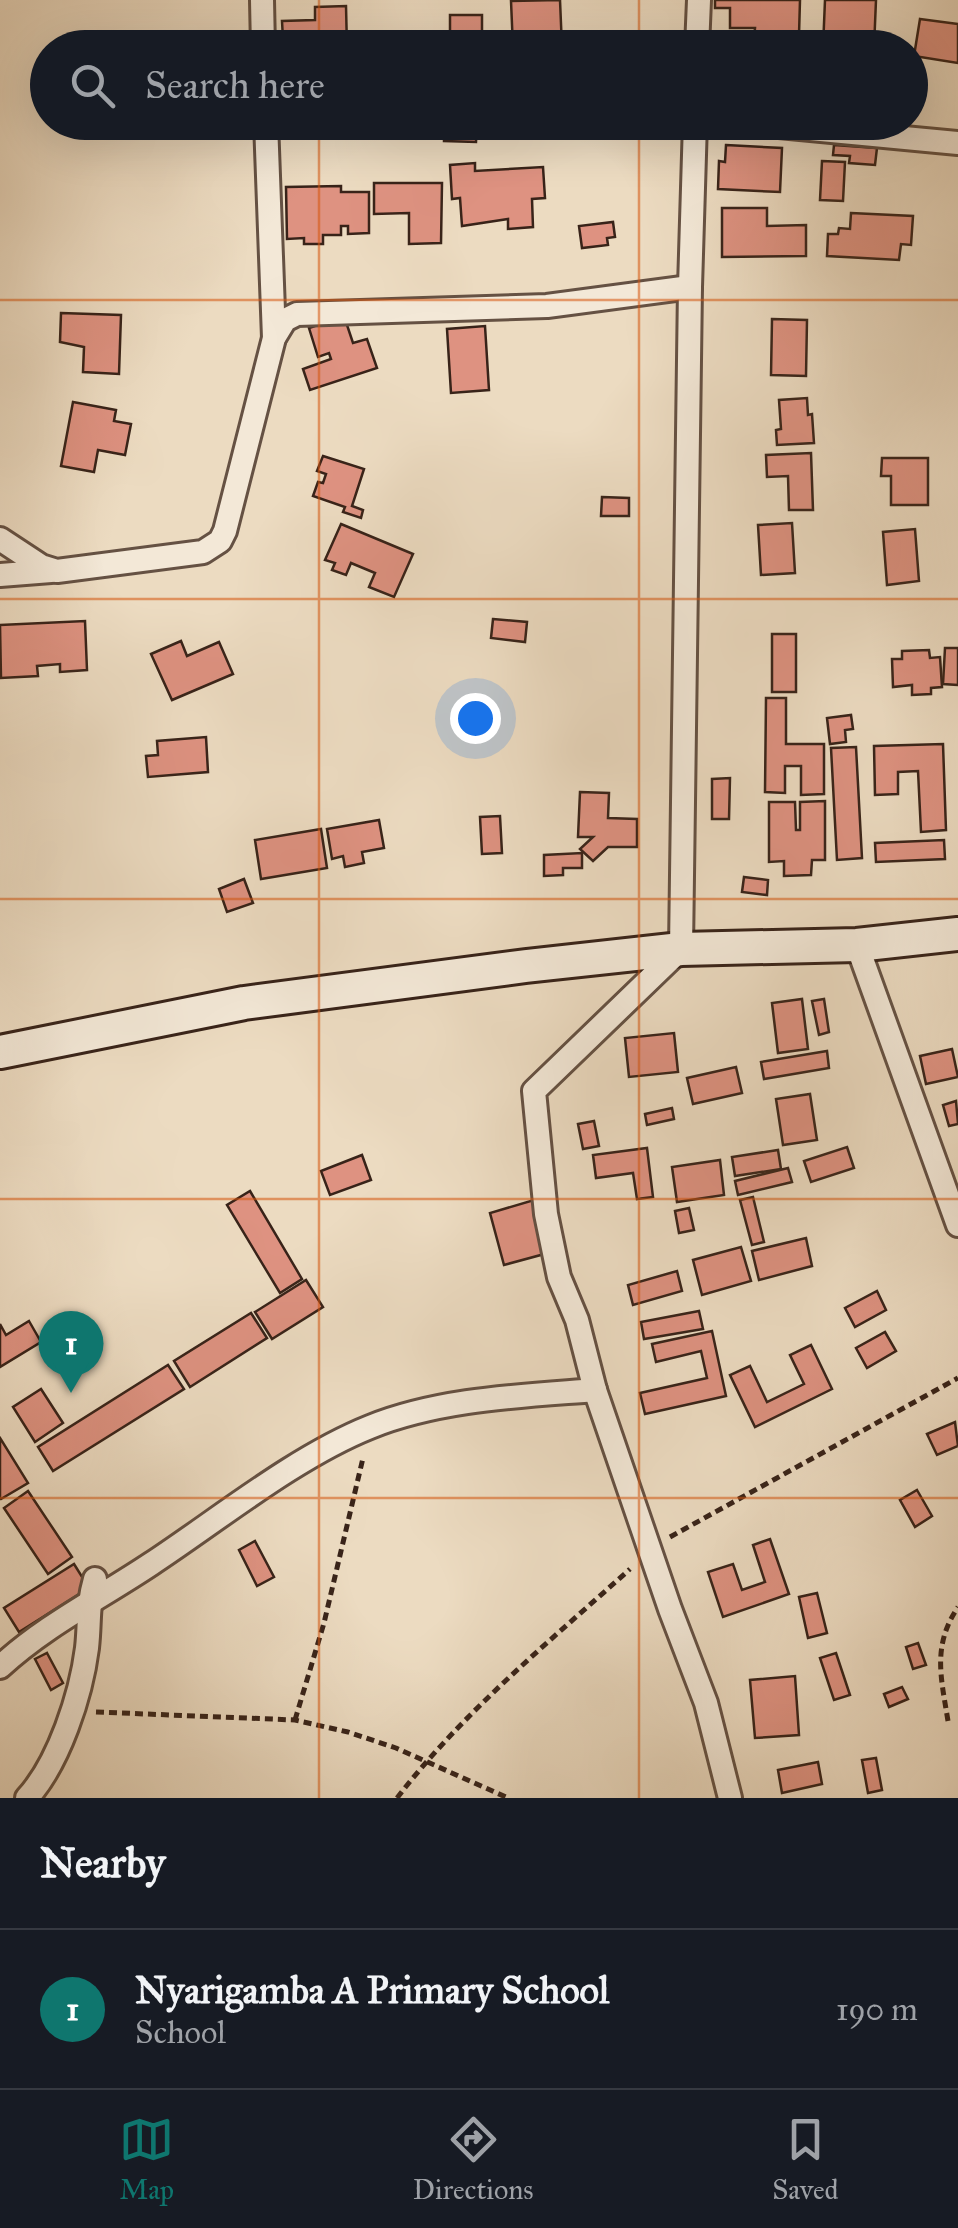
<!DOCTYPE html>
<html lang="en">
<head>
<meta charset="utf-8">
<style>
	:root { --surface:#171b24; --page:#242831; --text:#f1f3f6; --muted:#9ea1a6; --line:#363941; --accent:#0f766e }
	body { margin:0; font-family:"IM FELL Great Primer",serif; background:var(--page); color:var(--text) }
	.you { position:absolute; left:475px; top:718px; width:35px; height:35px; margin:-25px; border:8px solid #fff; border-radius:50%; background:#1a73e8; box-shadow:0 0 0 15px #1a73e833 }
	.badge { display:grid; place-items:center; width:65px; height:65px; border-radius:50%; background:var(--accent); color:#fff; font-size:32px; font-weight:700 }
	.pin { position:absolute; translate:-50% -82px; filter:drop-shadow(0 2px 5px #0008) }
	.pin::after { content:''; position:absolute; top:52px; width:35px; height:30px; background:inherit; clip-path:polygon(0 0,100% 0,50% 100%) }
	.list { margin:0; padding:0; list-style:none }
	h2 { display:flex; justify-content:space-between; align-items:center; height:130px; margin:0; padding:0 40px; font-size:42px }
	h2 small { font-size:32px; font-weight:400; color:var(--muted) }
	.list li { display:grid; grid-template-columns:65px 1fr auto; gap:30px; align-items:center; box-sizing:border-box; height:160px; padding:0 40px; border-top:2px solid var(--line) }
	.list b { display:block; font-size:38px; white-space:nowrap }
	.list p { margin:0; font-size:32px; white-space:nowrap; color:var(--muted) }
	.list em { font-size:32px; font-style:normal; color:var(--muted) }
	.icon { flex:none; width:55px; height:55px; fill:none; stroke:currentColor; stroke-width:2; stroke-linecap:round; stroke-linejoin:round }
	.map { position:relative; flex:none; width:958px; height:1798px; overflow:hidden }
	.search { position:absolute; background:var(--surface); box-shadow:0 10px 40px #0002; left:30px; right:30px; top:30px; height:110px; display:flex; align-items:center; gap:25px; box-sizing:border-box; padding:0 35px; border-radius:55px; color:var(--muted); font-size:38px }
	.sheet { height:290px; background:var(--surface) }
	nav { display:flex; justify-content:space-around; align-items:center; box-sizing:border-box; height:140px; border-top:2px solid var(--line); background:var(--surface); font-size:28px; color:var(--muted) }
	nav a { display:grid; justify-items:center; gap:5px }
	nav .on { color:var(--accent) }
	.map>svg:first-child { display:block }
</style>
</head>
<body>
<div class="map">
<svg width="958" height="1798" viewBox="0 0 958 1798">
	<rect width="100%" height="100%" fill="#ecdbc1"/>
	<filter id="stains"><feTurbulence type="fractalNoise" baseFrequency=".002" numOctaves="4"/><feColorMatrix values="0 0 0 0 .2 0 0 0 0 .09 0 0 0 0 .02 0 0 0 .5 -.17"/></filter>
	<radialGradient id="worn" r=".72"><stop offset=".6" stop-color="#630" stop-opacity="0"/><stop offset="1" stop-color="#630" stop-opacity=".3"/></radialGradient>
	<!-- building -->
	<g fill="#de9281" stroke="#382319" stroke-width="2.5">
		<path d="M560,0L562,48H513L511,1Z"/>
		<path d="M715,0H800L799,35H778V41L754,40L755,28H730V8H715Z"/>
		<path d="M825,0H876L874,48H823Z"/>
		<path d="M346,6L347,48H273L272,40L283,39L282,21L315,20V7Z"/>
		<path d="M450,15H482V48H460V39H450Z"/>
		<path d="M920,19L958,24V63L914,56Z"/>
		<path d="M444,122H477L476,142L444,141Z"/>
		<path d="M726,145L782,148L780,192L718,189L719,161L725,162Z"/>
		<path d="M834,145L877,148L875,165L849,163L850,156L833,155Z"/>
		<path d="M822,161L845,162L843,201L820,200Z"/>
		<path d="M475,163V171L543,167L545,198L532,199L533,227L508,229V219L462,226L460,198L452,199L450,165Z"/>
		<path d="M374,183H442L441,243L409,244V213L374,214Z"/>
		<path d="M341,186V192H369V233L348,234V226H341V235H323V244H304V238L287,239L286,187Z"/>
		<path d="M722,208H767V226L806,225V256L722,257Z"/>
		<path d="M851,213L913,216L911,245L901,244L899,260L827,256L828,234H838L839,228L850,229Z"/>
		<path d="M613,222L615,237L607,238L608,245L582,248L579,226Z"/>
		<path d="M61,313L121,315L119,374L83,372L84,347L60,342Z"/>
		<path d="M344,316L353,343L367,339L377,368L310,390L303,369L331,359L329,353L318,357L309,328Z"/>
		<path d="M772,319L807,320L806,376L771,375Z"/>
		<path d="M485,326L489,390L451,393L447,329Z"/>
		<path d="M807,398L808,415L812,414L814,443L777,445L776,430L781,429L779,400Z"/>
		<path d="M73,402L116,410L114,421L131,424L125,455L98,450L94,472L61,466Z"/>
		<path d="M811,453L813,510H789L788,476L767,477L766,455Z"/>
		<path d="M323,456L364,469L352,506L363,510L361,518L343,512L345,507L313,496L318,482L323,483L326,474L317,471Z"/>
		<path d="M882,458H928V505H891V476H881Z"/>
		<path d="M602,497L629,498V516H601Z"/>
		<path d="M792,523L795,573L761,575L758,525Z"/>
		<path d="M341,524L413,554L394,597L369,587L375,573L351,563L346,575L332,570L335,563L325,560Z"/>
		<path d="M915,529L919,581L887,585L883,532Z"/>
		<path d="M493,619L527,622L525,642L491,638Z"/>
		<path d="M85,621L87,670L60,672V664L37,666L38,676L1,678L0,625Z"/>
		<rect x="772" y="634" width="24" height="58"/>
		<path d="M181,641L187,656L219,642L233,674L172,700L151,654Z"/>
		<path d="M945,648H958V685L943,684Z"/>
		<path d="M929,650L930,658L940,657L942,687L931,688V694L912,695V685L893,687L892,659H902V651Z"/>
		<path d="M766,698H786V744H824V794L801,795V766H785V793L765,792Z"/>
		<path d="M851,715L853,729L845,730L846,742L830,744L827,718Z"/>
		<path d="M206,737L208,772L148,777L146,756L158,755L157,741Z"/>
		<path d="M943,744L946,830L921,832L918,771L898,772V794L875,795L874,746Z"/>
		<path d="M856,747L862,858L837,860L831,748Z"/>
		<path d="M730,778L729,819H712V779Z"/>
		<path d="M580,792L609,793L608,818L637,819V847H608L593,861L580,849L593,837H578Z"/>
		<path d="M825,801V860H812L811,875L784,876V861L769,862V802H795L796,830H800V802Z"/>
		<path d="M500,816L502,853L482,854L480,817Z"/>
		<path d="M379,820L384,848L362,852L364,863L345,867L343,856L332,859L327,829Z"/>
		<path d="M321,829L327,868L261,879L255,840Z"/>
		<path d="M944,840L945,859L876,862L875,843Z"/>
		<path d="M582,853V868H563V875L544,876V855Z"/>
		<path d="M744,877L768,880L767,895L742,892Z"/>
		<path d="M244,879L253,903L227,912L219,889Z"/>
		<path d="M802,999L808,1049L778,1053L772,1003Z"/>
		<path d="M824,999L829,1032L819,1035L812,1001Z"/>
		<path d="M674,1033L678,1072L629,1077L625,1038Z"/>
		<path d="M952,1049L958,1077L926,1084L920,1056Z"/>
		<path d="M827,1051L829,1068L764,1079L761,1062Z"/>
		<path d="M736,1067L742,1093L693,1104L687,1078Z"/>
		<path d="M810,1094L817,1140L783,1145L776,1099Z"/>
		<path d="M956,1101L958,1124L949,1126L943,1105Z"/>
		<path d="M672,1108L674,1119L647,1125L645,1114Z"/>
		<path d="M594,1121L599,1146L583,1149L578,1124Z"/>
		<path d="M847,1147L854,1168L811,1182L804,1161Z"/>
		<path d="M647,1148L653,1197L637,1199L633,1173L596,1178L593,1155Z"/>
		<path d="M778,1150L781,1169L735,1176L732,1157Z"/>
		<path d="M362,1155L371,1180L330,1195L321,1171Z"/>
		<path d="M720,1160L724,1195L677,1202L672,1167Z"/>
		<path d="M788,1168L792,1182L738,1195L735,1181Z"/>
		<path d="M250,1191L302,1279L280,1293L227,1205Z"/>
		<path d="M753,1197L764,1242L752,1245L740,1200Z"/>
		<path d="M534,1200L548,1253L504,1265L490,1213Z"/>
		<path d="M689,1208L694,1230L679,1233L675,1211Z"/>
		<path d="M806,1238L812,1266L759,1280L752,1251Z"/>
		<path d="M741,1247L751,1281L702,1295L693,1260Z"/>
		<path d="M677,1271L682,1291L633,1305L628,1285Z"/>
		<path d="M306,1280L323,1307L272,1339L255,1312Z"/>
		<path d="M877,1291L886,1310L855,1327L845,1308Z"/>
		<path d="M699,1311L703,1329L644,1339L641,1322Z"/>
		<path d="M251,1313L267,1338L190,1387L174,1361Z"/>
		<path d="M29,1321L41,1342L0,1367V1324L6,1335Z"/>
		<path d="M712,1331L726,1396L645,1414L640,1393L707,1378L701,1351L656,1362L652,1344Z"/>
		<path d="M885,1332L896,1351L867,1368L856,1348Z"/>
		<path d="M811,1345L832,1389L755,1427L730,1375L750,1366L767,1402L804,1384L790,1355Z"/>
		<path d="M168,1365L184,1389L53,1471L38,1447Z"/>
		<path d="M41,1389L63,1423L35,1442L13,1407Z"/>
		<path d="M955,1422L958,1446L937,1455L927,1434Z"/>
		<path d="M0,1438L28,1483L1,1499L0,1498Z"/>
		<path d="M917,1490L932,1516L915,1527L900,1500Z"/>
		<path d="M28,1491L72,1557L48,1574L4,1508Z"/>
		<path d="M770,1539L789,1594L723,1617L708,1572L733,1564L742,1590L765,1582L753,1545Z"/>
		<path d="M255,1541L274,1577L257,1586L239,1550Z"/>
		<path d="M74,1564L89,1588L19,1632L4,1608Z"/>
		<path d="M817,1593L827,1633L808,1638L799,1597Z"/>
		<path d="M918,1643L926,1665L913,1669L906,1647Z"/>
		<path d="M47,1653L63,1683L51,1690L35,1659Z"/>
		<path d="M836,1653L850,1695L834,1700L820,1658Z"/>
		<path d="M795,1676L799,1735L755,1738L750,1680Z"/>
		<path d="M902,1687L908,1699L889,1707L884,1694Z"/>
		<path d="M876,1758L882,1790L868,1793L862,1760Z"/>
		<path d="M818,1762L822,1784L782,1793L778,1770Z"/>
	</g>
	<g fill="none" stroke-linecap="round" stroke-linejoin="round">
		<defs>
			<g id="street">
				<path d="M262,0L263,48"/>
				<path d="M697,48L699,0"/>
				<path d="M266,122L274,338"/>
				<path d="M695,122L690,287L681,949L534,1091L546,1214L559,1277L577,1320L595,1390L670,1609L706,1703L730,1798"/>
				<path d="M735,122L958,143"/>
				<path d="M0,539L41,566L57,571L203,552L220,541L225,531L274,338L285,320L297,314L547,306L690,287"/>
				<path d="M0,575L51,571"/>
				<path d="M857,945L958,1225"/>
				<path d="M0,1667C44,1626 100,1598 151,1564C218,1520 295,1457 370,1427C439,1399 521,1396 595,1390"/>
				<path d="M27,1798C59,1763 81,1695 87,1648C90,1621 87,1607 95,1579"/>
			</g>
			<path id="secondary" d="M0,1052L244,1003L526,966L681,949L857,945L958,934"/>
		</defs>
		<!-- street casing -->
		<use href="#street" stroke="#655143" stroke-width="28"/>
		<!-- secondary casing -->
		<use href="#secondary" stroke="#382319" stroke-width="38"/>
		<!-- path -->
		<g stroke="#382319" stroke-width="5" stroke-dasharray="8 5" stroke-linecap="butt">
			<path d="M670,1537L958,1378"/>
			<path d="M96,1712L295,1720L348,1732L396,1748L508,1798"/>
			<path d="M295,1720L324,1623L363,1458"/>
			<path d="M948,1721C941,1677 932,1646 958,1607"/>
			<path d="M397,1798C463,1712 550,1641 630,1569"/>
		</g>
		<!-- street -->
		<use href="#street" stroke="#f3e8d7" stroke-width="22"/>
		<!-- secondary -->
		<use href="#secondary" stroke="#f3e8d7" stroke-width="32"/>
	</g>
	<!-- grid -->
	<path fill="none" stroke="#d6540d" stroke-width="2.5" stroke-opacity="0.55" d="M319,0V48M639,0V48M319,122V1798M639,122V1798M0,300H958M0,599H958M0,899H958M0,1199H958M0,1498H958"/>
	<rect width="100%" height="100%" filter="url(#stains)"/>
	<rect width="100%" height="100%" fill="url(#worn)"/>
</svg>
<div class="you"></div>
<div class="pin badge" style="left:71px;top:1393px">1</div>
<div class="search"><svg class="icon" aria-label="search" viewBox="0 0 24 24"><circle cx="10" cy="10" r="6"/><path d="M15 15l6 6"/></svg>Search here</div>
</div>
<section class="sheet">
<h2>Nearby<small></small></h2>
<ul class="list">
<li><span class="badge">1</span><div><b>Nyarigamba A Primary School</b><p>School</p></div><em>190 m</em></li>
</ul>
</section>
<nav>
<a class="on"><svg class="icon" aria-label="map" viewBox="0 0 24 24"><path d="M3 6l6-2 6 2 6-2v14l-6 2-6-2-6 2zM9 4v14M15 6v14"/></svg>Map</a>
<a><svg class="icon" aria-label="directions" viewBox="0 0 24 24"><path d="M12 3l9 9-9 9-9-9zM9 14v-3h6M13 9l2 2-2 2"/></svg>Directions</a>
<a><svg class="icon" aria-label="saved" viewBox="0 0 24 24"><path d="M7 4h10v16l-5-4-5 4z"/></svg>Saved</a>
</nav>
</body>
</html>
